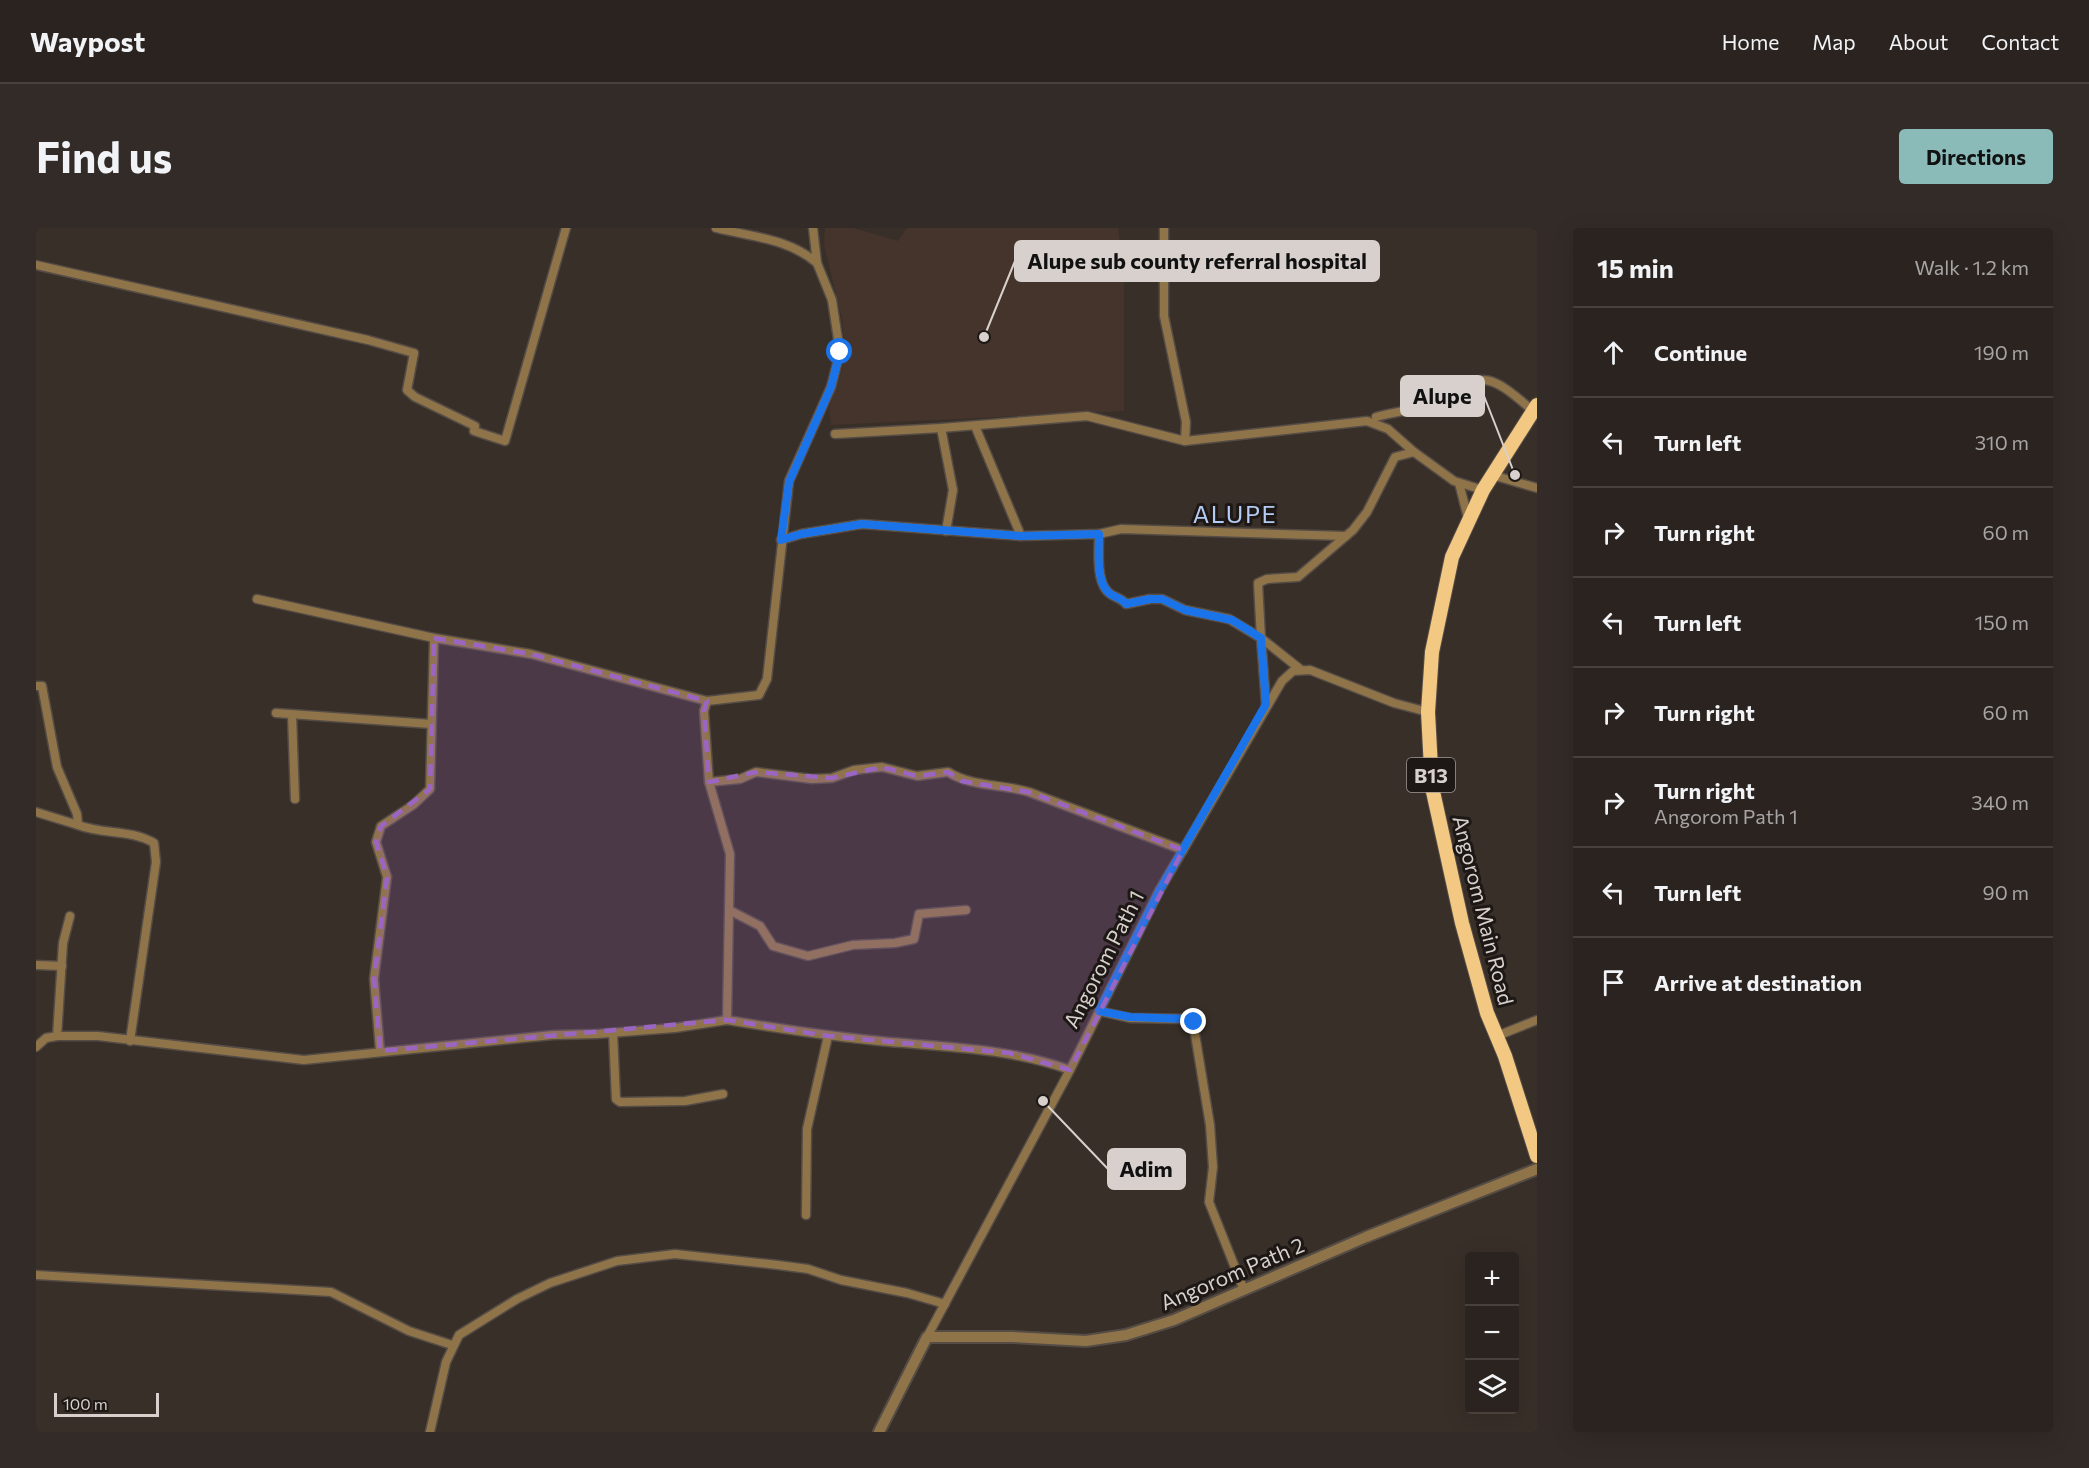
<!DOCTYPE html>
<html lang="en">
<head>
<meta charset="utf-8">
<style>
	:root { --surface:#2b231f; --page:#332b28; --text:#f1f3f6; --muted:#a6a4a4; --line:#47403d; --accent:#8bbbb9 }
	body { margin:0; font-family:Commissioner,sans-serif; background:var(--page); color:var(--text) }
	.controls { position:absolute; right:18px; bottom:18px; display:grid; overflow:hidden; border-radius:6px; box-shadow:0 6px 24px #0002 }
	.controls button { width:54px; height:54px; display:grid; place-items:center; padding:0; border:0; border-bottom:2px solid var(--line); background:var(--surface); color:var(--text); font:30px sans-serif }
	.scale { position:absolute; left:18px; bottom:15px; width:105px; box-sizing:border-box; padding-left:6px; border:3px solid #d7d0cc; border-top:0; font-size:16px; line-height:21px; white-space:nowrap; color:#d7d0cc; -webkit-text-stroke:4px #1d1815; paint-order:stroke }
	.stop { position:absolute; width:18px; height:18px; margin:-14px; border:4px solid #1a73e8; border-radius:50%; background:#fff }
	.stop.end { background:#1a73e8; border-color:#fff; box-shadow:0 2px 6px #0008 }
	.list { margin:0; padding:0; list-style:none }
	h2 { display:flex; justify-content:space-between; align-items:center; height:78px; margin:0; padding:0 24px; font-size:26px }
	h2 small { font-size:20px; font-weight:400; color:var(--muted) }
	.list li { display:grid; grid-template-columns:39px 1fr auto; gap:18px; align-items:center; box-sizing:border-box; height:90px; padding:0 24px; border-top:2px solid var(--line) }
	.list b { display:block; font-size:22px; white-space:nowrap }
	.list p { margin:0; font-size:20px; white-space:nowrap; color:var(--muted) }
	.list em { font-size:20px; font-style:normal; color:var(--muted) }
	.icon { flex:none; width:33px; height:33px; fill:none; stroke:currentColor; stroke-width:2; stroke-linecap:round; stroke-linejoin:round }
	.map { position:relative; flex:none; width:1501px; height:1204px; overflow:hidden; border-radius:6px }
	header { display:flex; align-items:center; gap:36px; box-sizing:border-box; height:84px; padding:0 30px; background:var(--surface); border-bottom:2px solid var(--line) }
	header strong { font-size:28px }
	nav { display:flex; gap:33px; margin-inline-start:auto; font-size:21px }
	.intro { display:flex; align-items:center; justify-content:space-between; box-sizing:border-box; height:144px; padding:0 36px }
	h1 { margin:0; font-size:42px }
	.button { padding:15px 27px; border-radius:6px; background:var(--accent); color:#111; font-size:21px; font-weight:700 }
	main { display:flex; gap:36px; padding:0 36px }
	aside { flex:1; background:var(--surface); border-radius:6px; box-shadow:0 6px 24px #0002 }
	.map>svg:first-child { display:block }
</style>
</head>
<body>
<header>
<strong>Waypost</strong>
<nav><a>Home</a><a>Map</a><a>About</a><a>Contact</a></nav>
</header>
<div class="intro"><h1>Find us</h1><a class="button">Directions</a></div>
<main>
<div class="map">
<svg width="1501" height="1204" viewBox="0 0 1501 1204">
	<rect width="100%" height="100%" fill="#392f29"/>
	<!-- built -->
	<path fill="#45342b" d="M789,0H818L862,13L871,0H1082L1088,51V183L795,197L793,180L810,128L806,91L788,16Z"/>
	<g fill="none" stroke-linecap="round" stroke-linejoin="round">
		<defs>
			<g id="minor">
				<path d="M680,0C715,9 752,10 781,35"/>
				<path d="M777,0L781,35L796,72L804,124L795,159L753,253L731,451L723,467L671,473L668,483L673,554L694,626L691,792C745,801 799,809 854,814C915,819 976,821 1034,842"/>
				<path d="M1128,0V88L1150,194L1149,213"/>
				<path d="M0,37L332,112L378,125L371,162L379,169L439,198L438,203L469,213L530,0"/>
				<path d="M1340,189C1357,184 1375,183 1391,176C1447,150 1444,136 1497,183"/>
				<path d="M939,198L985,308"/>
				<path d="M905,200L917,262L910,303"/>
				<path d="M799,206L905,200L1051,188L1149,213L1331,193L1352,201L1378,224"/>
				<path d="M1456,247L1501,260"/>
				<path d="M1423,255L1432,290"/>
				<path d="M1063,306L1085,301L1310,308"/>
				<path d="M745,312L765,306L826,296L985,308L1063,306C1063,322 1060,351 1071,363C1077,370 1085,369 1090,376L1114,371H1126L1149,382L1193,391L1225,410L1230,476"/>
				<path d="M221,371L398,410L495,426L671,473"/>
				<path d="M1264,441L1225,410L1222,355L1231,351L1262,349L1317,302L1331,284L1359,229L1378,224L1418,253L1447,262"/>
				<path d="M0,458H6L21,539L41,586L42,597C68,607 94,601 118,615L120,634L94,813"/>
				<path d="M240,485L395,496"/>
				<path d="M256,487L259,571"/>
				<path d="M673,554L704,551L720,544L776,551L796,550L818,542L846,539L881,548L912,544C936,559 966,556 993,564L1147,622"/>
				<path d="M0,584L42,597"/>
				<path d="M695,683L724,698L737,718L772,728L817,717L859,715L878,711L883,686L930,682"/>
				<path d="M0,737L26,738"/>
				<path d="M1063,783L1094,790L1152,791L1157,794L1174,897L1177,939L1173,974L1208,1062"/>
				<path d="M577,805L580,871L584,874L649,873L687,866"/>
				<path d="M21,808L27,715L34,688"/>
				<path d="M1461,808L1501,792"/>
				<path d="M0,819L10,810L21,808H62L268,832L517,807L561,806L639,800L691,792"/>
				<path d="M344,823L338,751L351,649L340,614L345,598L377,577L394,561L398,410"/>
				<path d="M770,987L771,901L792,808"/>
				<path d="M0,1047L295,1064L373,1103L416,1117"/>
				<path d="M891,1109L1034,842L1123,663L1246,453L1257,443L1274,442L1358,475L1392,484"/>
				<path d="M394,1204L410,1134L423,1107L481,1071L514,1055L581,1033L639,1026L742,1037L772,1041L805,1052L871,1065L909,1076"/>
			</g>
			<path id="tertiary" d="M843,1204L891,1109H976L1050,1113L1090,1107L1138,1092L1330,1009L1501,941"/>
			<path id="trunk" d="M1501,177L1447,262L1416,329L1396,424L1392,484L1396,559L1426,695L1451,785L1469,828L1501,928"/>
		</defs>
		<!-- minor casing -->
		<use href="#minor" stroke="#554c46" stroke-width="11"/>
		<!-- tertiary casing -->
		<use href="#tertiary" stroke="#554c46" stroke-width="14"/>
		<!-- trunk casing -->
		<use href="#trunk" stroke="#554c46" stroke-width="16"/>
		<!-- minor -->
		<use href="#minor" stroke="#907449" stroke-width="8"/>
		<!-- tertiary -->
		<use href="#tertiary" stroke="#907449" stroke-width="10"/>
		<!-- trunk -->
		<use href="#trunk" stroke="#f2c883" stroke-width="14"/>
	</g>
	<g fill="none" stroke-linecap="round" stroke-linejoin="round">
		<!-- route -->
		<path stroke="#1a73e8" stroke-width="8" d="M804,124L795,159L753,254L745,312L765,306L826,296L985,308L1063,306C1063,322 1060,351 1071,363C1077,370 1085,369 1090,376L1114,371H1126L1149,382L1196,392L1225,410L1230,476L1123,663L1063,783L1094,789L1152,791L1158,794"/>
	</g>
	<!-- marked area -->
	<path fill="#9b65c4" fill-opacity="0.2" stroke="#9b65c4" stroke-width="4.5" stroke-dasharray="12 8" stroke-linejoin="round" d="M398,410L495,426L671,473L668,483L673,554L720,544L796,550L846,539L881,548L912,544L926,553L993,564L1147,622L1034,842L973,825L792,808L691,792L344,823L338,751L351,649L340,614L345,598L394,561Z"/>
	<g text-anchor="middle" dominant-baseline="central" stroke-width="6" stroke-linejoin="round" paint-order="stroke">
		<!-- shield labels -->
		<rect fill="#1d1815" stroke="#9f9995" stroke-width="1.5" x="1371" y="530" width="48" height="34" rx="4.5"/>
		<g font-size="20" font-weight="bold" fill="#d7d0cc">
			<text x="1395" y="547">B13</text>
		</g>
		<!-- street labels -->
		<g font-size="21" fill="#d7d0cc" stroke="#1d1815">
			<text transform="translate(1448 682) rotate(76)">Angorom Main Road</text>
			<text transform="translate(1067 731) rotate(-63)">Angorom Path 1</text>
			<text transform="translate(1196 1045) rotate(-23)">Angorom Path 2</text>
		</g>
		<!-- quarter labels -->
		<g font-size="24" letter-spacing="1.5" fill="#b4ccf3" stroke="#1d1815">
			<text x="1199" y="285">ALUPE</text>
		</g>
	</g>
	<!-- callouts -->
	<path fill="none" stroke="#d7d0cc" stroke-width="2" d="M948 109L979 33M1479 247L1448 168M1007 873L1072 941"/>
	<g fill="#d7d0cc" stroke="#1d1815" stroke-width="2">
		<circle cx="948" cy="109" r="6"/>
		<circle cx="1479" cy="247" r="6"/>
		<circle cx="1007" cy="873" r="6"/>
	</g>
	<g fill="#d7d0cc" stroke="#d7d0cc" stroke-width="2">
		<rect x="979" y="13" width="364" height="40" rx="6"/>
		<rect x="1365" y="148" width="83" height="40" rx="6"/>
		<rect x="1072" y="921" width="77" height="40" rx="6"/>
	</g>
	<g font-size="22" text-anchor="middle" font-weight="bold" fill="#111">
		<text x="1161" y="41">Alupe sub county referral hospital</text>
		<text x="1406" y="176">Alupe</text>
		<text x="1110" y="949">Adim</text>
	</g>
</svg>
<div class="controls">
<button>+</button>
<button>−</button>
<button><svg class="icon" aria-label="layers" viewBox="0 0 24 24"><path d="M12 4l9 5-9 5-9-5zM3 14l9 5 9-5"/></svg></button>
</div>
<div class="scale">100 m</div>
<div class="stop" style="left:804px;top:124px"></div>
<div class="stop end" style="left:1158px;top:794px"></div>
</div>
<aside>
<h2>15 min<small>Walk · 1.2 km</small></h2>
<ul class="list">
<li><svg class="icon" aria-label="ahead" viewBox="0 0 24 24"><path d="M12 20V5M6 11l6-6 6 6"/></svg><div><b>Continue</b></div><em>190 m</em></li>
<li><svg class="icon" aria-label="left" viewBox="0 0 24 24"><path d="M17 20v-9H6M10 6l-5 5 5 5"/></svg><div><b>Turn left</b></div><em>310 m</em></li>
<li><svg class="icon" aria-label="right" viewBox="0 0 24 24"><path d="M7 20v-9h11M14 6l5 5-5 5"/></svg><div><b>Turn right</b></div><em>60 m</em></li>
<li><svg class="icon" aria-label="left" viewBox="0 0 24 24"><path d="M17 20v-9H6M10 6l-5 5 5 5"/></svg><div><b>Turn left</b></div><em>150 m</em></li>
<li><svg class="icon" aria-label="right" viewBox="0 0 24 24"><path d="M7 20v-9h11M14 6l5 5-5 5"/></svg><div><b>Turn right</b></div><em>60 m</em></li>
<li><svg class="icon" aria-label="right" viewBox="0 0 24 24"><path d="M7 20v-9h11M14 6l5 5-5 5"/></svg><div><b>Turn right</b><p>Angorom Path 1</p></div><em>340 m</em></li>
<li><svg class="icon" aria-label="left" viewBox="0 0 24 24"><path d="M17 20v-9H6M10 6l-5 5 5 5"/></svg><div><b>Turn left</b></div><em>90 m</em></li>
<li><svg class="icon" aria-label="arrive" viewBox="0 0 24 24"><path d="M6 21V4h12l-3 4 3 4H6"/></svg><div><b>Arrive at destination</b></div></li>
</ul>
</aside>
</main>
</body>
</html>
